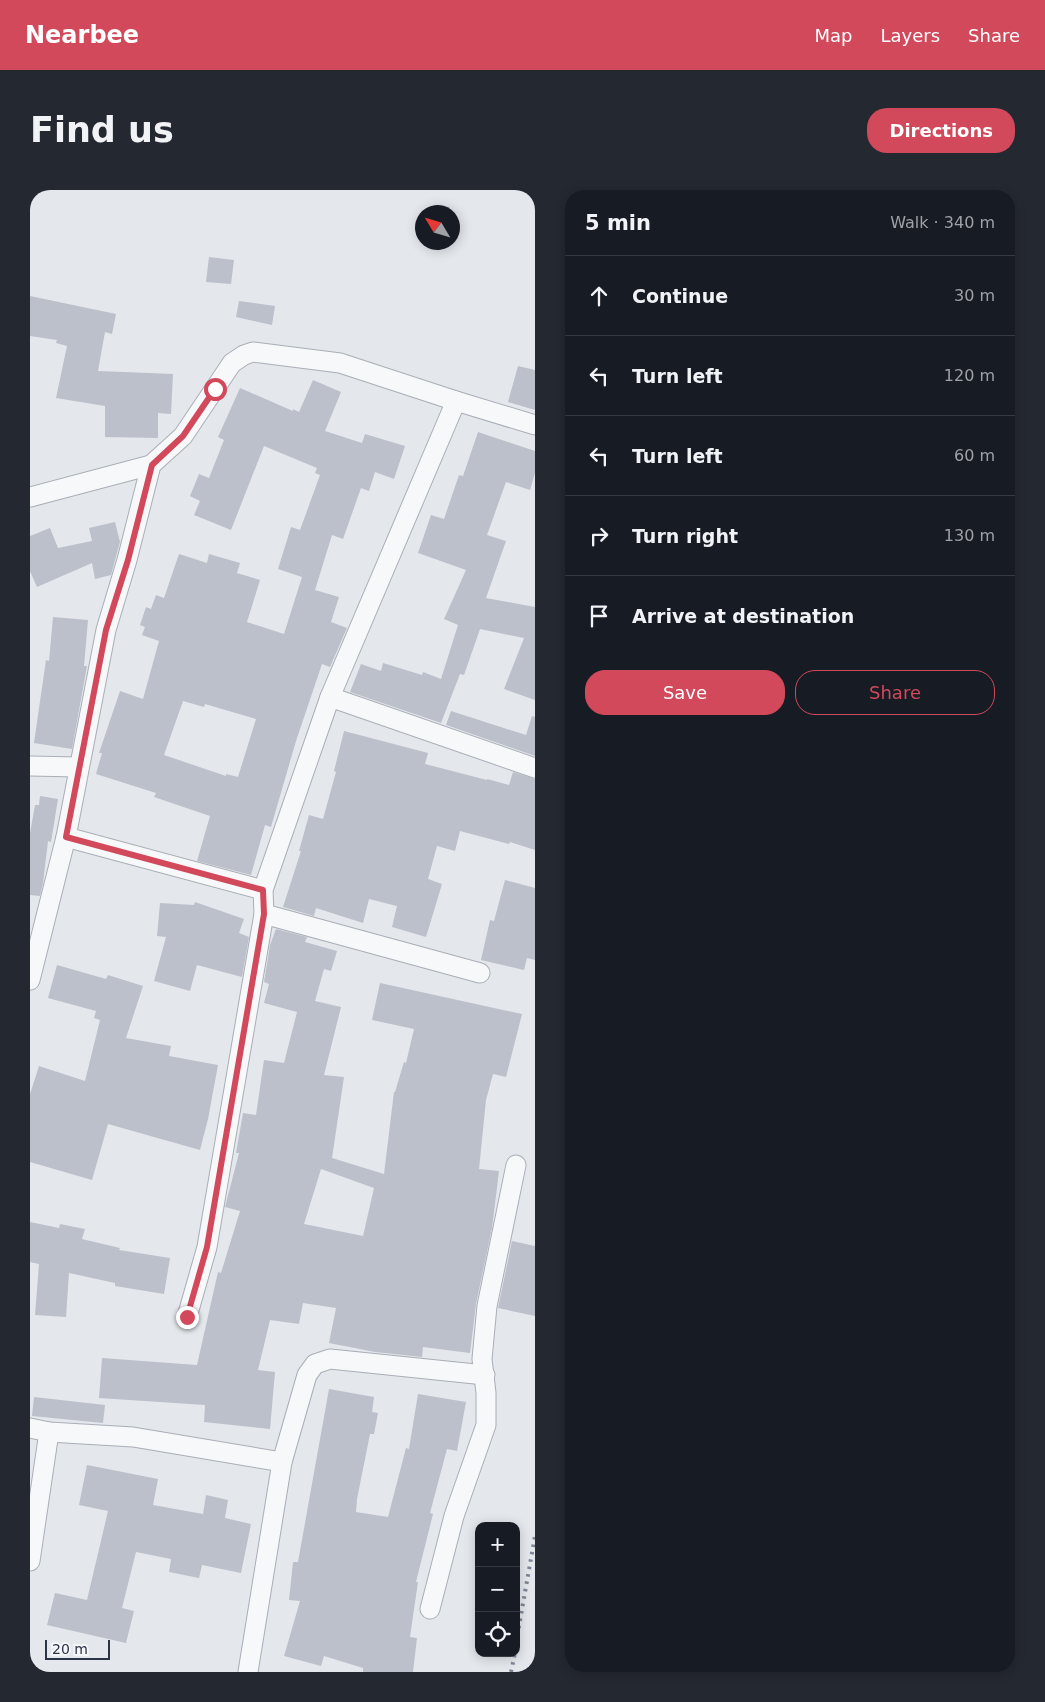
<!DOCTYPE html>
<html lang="en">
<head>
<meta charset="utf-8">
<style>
	:root { --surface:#171b24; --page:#242831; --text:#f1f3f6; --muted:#9ea1a6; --line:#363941; --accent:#d1495b }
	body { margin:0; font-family:"DejaVu Sans",sans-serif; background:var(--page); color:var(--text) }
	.controls { position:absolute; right:15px; bottom:15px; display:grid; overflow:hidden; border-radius:10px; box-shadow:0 2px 12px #0003 }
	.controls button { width:45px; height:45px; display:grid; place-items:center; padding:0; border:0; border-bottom:1px solid var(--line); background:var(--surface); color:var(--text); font:25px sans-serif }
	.compass { position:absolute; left:385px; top:15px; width:45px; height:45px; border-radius:50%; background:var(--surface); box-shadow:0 2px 12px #0003; rotate:308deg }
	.scale { position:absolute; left:15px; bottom:12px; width:65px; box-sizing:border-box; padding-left:5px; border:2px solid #2b3445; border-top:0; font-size:14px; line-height:18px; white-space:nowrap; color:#2b3445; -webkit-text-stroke:4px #f4f6f9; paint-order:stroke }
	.stop { position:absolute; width:15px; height:15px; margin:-11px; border:4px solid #d1495b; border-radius:50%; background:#fff }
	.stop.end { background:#d1495b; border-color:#fff; box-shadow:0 1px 5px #0008 }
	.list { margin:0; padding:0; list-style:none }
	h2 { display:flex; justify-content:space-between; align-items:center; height:65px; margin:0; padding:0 20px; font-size:21px }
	h2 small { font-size:16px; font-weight:400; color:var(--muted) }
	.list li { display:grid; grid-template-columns:32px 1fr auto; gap:15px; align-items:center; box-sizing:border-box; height:80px; padding:0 20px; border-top:1px solid var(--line) }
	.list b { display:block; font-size:19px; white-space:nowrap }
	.list em { font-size:16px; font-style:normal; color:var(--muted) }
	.actions { display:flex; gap:10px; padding:15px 20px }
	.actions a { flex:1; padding:11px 0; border:1px solid var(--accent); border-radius:20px; text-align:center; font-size:18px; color:var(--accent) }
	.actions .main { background:var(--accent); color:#fff }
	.icon { flex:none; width:28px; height:28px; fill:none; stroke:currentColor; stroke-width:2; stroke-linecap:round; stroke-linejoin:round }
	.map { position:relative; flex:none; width:505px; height:1482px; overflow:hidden; border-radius:20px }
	header { display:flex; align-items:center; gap:30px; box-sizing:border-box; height:70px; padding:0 25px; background:var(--accent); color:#fff }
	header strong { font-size:24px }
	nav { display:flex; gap:28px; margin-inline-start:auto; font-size:18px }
	.intro { display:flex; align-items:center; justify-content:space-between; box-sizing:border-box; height:120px; padding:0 30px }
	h1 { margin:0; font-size:35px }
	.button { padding:12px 22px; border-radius:20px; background:var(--accent); color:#fff; font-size:18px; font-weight:700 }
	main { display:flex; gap:30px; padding:0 30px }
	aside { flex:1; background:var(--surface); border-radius:20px; box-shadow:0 2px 12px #0003 }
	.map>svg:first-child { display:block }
</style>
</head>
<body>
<header>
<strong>Nearbee</strong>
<nav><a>Map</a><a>Layers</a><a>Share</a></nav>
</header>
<div class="intro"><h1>Find us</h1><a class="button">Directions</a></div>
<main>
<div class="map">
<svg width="505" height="1482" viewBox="0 0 505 1482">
	<rect width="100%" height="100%" fill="#e4e7ec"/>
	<!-- building -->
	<g fill="#bbc0ca" fill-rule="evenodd">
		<path d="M179,67L204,70L201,94L176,92Z"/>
		<path d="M0,106L86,124L82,144L75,142L68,181L143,184L141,224L128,223V248L75,247V216L26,208L37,156L26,153L27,150L0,146Z"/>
		<path d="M209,111L245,116L242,135L206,127Z"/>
		<path d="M488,176L505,180V220L478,212Z"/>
		<path d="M283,190L311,202L295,241L332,253L335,244L375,256L364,289L345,282L339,301L331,298L313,349L302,345L285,400L309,407L301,432L317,438L300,477L292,474L266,551L241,637L235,635L221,685L167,671L180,626L124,607L126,603L66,584L72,563H69L90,501L113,509L129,451L112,445L115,437L110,435L116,417L121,419L126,405L134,408L149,364L177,373L179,364L210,373L207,383L230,390L217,432L254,444L272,387L248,379L261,337L270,340L290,285L285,283L287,278L234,256L201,340L164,325L170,311L160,306L169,284L179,288L194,250L188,247L210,198L263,221V219L269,222ZM153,511L174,517L175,514L226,529L208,587L196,584V586L134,565Z"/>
		<path d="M448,242L505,261V283L500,300L476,292L457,345L476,351L456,408L505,417V510L474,499L494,448L450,439L434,485L430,484L411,533L320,502L331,474L351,481L353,473L392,485L393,482L411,489L428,435L414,429L436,380L388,363L401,325L414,329L429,285L433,286Z"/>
		<path d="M85,332L90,352L81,385L65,389L62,373L7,397L0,381V346L20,338L28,358L62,351L59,338Z"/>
		<path d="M23,427L58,430L54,476H57L42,559L4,553L16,470L19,471Z"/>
		<path d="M421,521L496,545L502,526L505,527V566L416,535Z"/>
		<path d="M314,541L398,563L395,574L457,590V589L479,595L483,582L505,589V660L480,652L479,654L430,641L425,661L407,656L398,689L412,694L396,747L362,737L367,716L339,709L333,733L286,718L284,726L253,717L271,661H269L279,625L293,629L306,582L304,581Z"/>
		<path d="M10,606L28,609L21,652L18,651L13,693L10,706L0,705V643L5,615H9Z"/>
		<path d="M475,690L505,698V770L497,768L494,780L451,770L460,730L464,731Z"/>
		<path d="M165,712L214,729L209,743L219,747L212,787L167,775L160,801L124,791L136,747L127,746L130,713L164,715Z"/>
		<path d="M246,739L277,747L275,752L307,761L301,781L294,779L285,811L311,817L294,885L314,887L302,968L354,984L364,902H365L374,872L376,873L384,839L342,830L350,793L492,824L476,887L463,884L456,910L449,979L469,981L462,1038L446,1114L440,1163L393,1157L392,1167L345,1162L299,1153L306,1118L273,1113L269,1134L240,1130L228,1180L245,1182L240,1239L174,1232L175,1215L69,1208L72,1168L167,1175L188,1082L191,1083L210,1021L195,1017L209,963H206L213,923L226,925L234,870L254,873L267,822L234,813L239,794L234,792L240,755ZM291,979L344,998L333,1046L274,1034Z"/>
		<path d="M27,775L76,789L78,785L113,796L96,848L141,856L139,866L188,875L178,929L170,960L78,934L62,990L0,972V904L9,876L55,891L70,830L64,828L66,821L18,808Z"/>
		<path d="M0,1032L29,1038L30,1034L55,1039L52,1049L90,1058L89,1060L140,1068L134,1104L85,1096V1093L39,1083L36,1127L5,1125L9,1074L0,1072Z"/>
		<path d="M482,1051L505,1056V1126L468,1118Z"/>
		<path d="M299,1199L344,1207L342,1222L348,1223L344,1244H340L327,1309L326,1322L358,1327L376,1258L379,1259L388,1204L436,1212L427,1261L417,1259L400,1323L403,1324L386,1392H388L380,1447L387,1448L383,1482H333V1478L294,1466L291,1476L254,1466L270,1411L259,1410L263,1372H268Z"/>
		<path d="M4,1207L75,1215L73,1233L2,1226Z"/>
		<path d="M57,1275L128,1289L123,1315L173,1324L176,1305L198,1310L195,1328L221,1334L211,1383L172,1375L169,1388L139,1382L141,1369L106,1362L92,1418L104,1421L96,1453L17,1435L25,1403L57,1410L78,1321L49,1315Z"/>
	</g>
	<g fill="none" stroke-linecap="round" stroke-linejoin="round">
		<defs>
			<g id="minor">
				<path d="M0,307L121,275L153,246L202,173L214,165L223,162L310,173L426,211L505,235"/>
				<path d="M300,507L505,578"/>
				<path d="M0,576L48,577"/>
				<path d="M36,647L233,700"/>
				<path d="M234,724L450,783"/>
				<path d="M0,790L36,647L76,440L97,370L121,275"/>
				<path d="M157,1127L177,1057L234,724L233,700L300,507L426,211"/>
				<path d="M0,1238L19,1242L103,1247L252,1272"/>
				<path d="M0,1371L19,1242"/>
				<path d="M400,1419L424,1326L456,1235V1203L452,1169L457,1116L486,975"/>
				<path d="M218,1482L252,1272L277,1185L285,1174L300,1169L455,1185"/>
			</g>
		</defs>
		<!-- minor casing -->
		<use href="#minor" stroke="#a9aeb7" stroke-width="21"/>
		<!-- minor -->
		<use href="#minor" stroke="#f7f8fa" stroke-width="19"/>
		<!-- rail -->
		<g stroke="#7d8696" stroke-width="4" stroke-dasharray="2.5 5" stroke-linecap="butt">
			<path d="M486,1453L505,1346"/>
			<path d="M481,1482L485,1463"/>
		</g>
	</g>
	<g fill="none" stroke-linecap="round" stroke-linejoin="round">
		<!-- route -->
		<path stroke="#d1495b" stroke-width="6" d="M157,1127L177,1057L234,724L233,700L36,647L76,440L98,370L122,275L153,246L185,199"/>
	</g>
</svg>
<div class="controls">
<button>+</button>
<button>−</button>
<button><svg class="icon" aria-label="locate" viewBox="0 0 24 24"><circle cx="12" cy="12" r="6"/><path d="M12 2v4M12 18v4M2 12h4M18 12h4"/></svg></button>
</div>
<svg class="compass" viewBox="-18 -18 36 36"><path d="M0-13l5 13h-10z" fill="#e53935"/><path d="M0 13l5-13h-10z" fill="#9ea1a6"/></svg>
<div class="scale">20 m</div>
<div class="stop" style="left:185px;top:199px"></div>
<div class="stop end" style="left:157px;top:1127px"></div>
</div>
<aside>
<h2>5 min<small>Walk · 340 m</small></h2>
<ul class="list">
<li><svg class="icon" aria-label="ahead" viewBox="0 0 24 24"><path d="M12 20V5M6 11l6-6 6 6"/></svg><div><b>Continue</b></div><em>30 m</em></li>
<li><svg class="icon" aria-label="left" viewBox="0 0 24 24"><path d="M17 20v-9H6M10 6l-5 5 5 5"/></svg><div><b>Turn left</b></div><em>120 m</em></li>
<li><svg class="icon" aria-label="left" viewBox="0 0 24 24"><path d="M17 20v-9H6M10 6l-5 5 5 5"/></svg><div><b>Turn left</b></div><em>60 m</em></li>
<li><svg class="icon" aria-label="right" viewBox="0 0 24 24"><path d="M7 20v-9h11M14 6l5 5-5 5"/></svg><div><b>Turn right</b></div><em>130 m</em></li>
<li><svg class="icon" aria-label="arrive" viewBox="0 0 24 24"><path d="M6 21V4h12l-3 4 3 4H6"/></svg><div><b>Arrive at destination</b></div></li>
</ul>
<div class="actions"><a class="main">Save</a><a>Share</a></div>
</aside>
</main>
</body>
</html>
